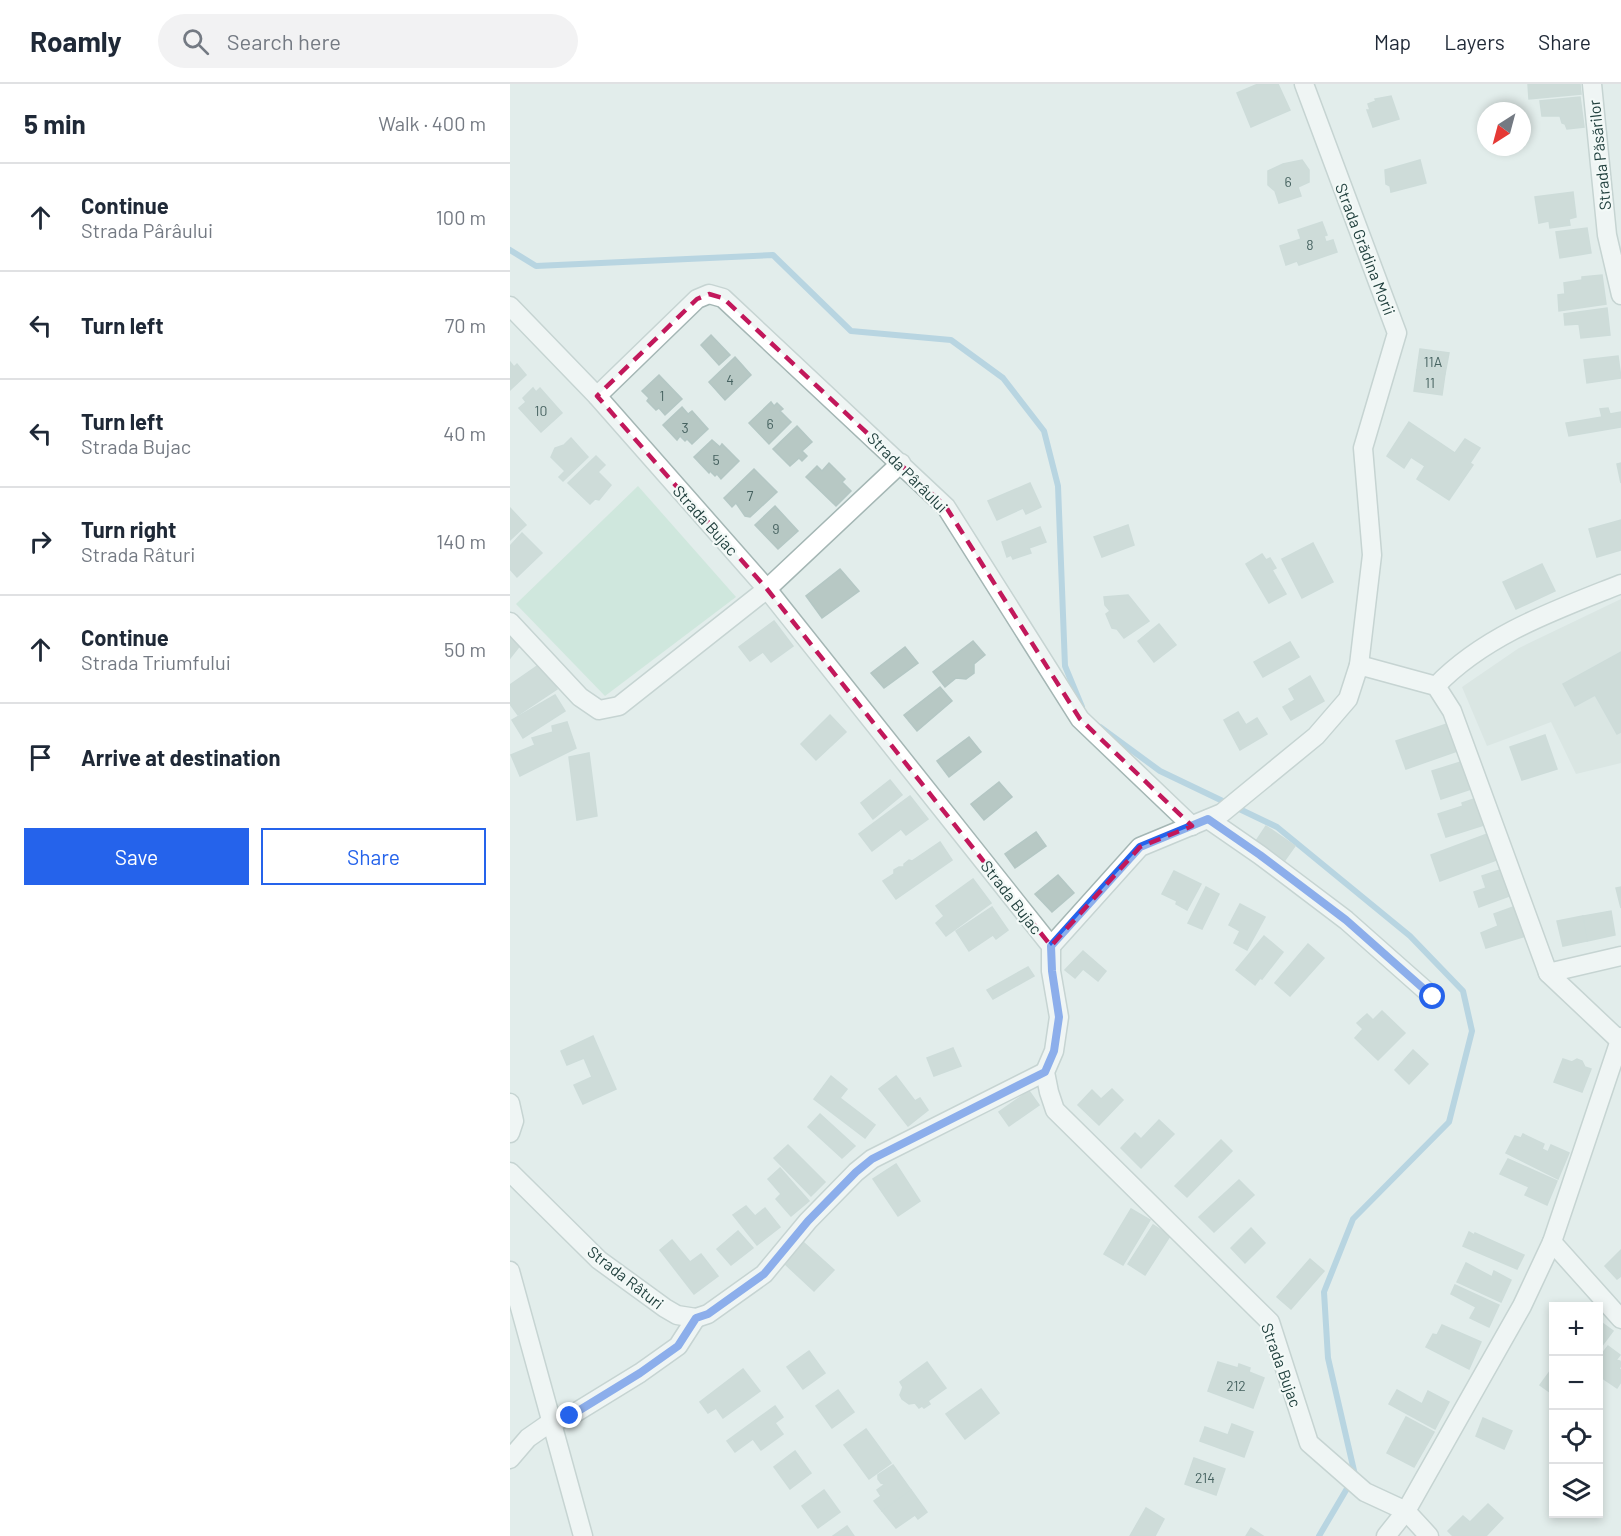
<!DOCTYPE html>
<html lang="en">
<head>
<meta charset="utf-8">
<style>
	:root { --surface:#fff; --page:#f2f2f3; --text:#1f2937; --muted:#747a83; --line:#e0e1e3; --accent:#2563eb }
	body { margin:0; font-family:Barlow,sans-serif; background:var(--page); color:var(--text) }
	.controls { position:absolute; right:18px; bottom:18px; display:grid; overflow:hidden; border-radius:0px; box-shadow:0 3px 9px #0003 }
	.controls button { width:54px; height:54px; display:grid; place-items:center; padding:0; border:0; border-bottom:2px solid var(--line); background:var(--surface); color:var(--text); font:30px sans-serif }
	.compass { position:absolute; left:967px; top:18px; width:54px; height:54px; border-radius:50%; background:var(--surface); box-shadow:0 3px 9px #0003; rotate:216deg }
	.stop { position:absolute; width:18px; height:18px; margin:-14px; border:4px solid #2563eb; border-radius:50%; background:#fff }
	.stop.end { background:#2563eb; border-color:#fff; box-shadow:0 2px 6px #0008 }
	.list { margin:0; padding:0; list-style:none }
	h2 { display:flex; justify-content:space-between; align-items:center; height:78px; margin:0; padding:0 24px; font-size:26px }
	h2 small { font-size:20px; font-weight:400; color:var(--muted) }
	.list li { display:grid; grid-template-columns:39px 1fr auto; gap:18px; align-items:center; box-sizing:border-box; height:108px; padding:0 24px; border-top:2px solid var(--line) }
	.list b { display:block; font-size:22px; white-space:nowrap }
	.list p { margin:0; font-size:20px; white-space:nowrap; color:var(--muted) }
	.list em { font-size:20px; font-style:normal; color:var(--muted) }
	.actions { display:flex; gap:12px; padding:18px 24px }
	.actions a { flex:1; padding:14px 0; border:2px solid var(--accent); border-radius:0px; text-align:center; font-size:21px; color:var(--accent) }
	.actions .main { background:var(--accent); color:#fff }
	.icon { flex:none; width:33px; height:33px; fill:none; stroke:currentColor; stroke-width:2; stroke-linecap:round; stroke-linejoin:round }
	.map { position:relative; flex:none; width:1111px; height:1452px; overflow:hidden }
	header { display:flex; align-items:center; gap:36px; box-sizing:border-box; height:84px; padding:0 30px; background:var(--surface); border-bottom:2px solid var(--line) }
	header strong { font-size:28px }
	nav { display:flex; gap:33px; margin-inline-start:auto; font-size:21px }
	.search { width:420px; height:54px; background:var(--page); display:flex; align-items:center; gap:15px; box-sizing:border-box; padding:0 21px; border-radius:33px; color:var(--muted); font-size:22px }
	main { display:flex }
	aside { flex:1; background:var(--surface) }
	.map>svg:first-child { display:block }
</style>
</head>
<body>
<header>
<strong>Roamly</strong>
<div class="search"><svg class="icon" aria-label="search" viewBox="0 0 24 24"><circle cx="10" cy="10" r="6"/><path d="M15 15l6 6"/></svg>Search here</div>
<nav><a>Map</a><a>Layers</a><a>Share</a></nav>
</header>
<main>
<aside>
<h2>5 min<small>Walk · 400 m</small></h2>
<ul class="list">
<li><svg class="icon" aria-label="ahead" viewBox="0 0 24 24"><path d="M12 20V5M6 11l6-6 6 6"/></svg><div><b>Continue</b><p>Strada Pârâului</p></div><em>100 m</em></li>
<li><svg class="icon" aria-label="left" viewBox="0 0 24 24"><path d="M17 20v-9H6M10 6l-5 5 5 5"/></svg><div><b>Turn left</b></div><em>70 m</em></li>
<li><svg class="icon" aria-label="left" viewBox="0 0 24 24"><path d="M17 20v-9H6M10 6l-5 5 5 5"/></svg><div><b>Turn left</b><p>Strada Bujac</p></div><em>40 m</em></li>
<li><svg class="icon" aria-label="right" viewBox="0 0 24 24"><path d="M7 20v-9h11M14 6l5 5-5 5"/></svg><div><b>Turn right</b><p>Strada Râturi</p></div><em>140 m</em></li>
<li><svg class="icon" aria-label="ahead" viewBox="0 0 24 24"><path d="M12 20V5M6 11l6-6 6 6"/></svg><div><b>Continue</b><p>Strada Triumfului</p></div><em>50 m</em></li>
<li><svg class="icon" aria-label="arrive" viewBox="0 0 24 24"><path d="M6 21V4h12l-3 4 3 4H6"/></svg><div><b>Arrive at destination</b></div></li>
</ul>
<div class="actions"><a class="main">Save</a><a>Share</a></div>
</aside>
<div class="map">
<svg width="1111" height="1452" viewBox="0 0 1111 1452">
	<rect width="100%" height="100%" fill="#e2edeb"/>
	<!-- built -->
	<path fill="#d0ddda" d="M1111,515V679L1066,690L1041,638L977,662L952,603L1009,564Z"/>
	<!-- green -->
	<path fill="#b9e0cc" d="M128,402L226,513L95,612L6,520Z"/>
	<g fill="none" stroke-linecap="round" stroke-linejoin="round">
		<!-- stream -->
		<g stroke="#86b8d6" stroke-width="6">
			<path d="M0,166L26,182L263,171L341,247L441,256L493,294L534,347L548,402L555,582L572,623"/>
			<path d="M590,643L650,687L767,743L900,852L953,907L962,947L939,1038L843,1135L814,1208L818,1274L845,1391L809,1452"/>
		</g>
	</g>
	<!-- building -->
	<g fill="#b7c8c4" stroke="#b4c7c4" stroke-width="1.5">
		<path d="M748,0H768L780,26L741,43L727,9Z"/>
		<path d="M1018,0H1070L1071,10L1019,15Z"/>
		<path d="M881,12L889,35L863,43L857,26H860L858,20L866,17L865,15Z"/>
		<path d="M1070,13L1074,43L1057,45L1055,40L1052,39L1050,32H1032L1030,17Z"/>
		<path d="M792,76L799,86V98L788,103L791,112L769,119L765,107L758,101V87L773,80Z"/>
		<path d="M910,76L916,99L881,108L880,102L876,100L875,86Z"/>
		<path d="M1063,108L1066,133L1059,135L1060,141L1040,144L1039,137L1029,139L1025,113Z"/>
		<path d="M812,138L817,151L814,152L816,158L823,156L827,168L789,181L787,177L776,181L770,162L791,155L788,146Z"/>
		<path d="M1077,144L1081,169L1050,174L1046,148Z"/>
		<path d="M1092,191L1096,220L1049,227L1048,211L1055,210L1054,199L1072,196V193Z"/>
		<path d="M1097,224L1100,251L1071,254L1069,240L1055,241L1054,230Z"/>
		<path d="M201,251L220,271L209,281L191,261Z"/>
		<path d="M910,265L939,269L935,290L907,286Z"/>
		<path d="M1108,272L1111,294L1077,299L1074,276Z"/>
		<path d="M225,273L241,291L215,316L199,298Z"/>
		<path d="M0,278L4,283L7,280L16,291L0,306Z"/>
		<path d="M907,286L935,290L932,311L904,307Z"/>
		<path d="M149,291L172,315L155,331L149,324L146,326L137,317L139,314L132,307Z"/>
		<path d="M23,304L26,308L30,304L52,329L31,348L9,324L16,318L13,314Z"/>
		<path d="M261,318L264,322L267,319L273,325L270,327L281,338L259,360L239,339Z"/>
		<path d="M172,323L178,330L182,327L198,345L182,360L177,355L175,357L170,352L167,356L153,341Z"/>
		<path d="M1098,324L1100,330L1111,328V343L1059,352L1056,339L1092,333L1090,325Z"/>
		<path d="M899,338L945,369L955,355L970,364L960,379L963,381L939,416L907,395L915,382L901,373L894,384L877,372Z"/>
		<path d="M287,342L302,358L292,367L297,372L292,377L289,374L280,382L263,365Z"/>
		<path d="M61,354L78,373L53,397L49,393L55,387L41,373L45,364L54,361Z"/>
		<path d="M202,356L210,363L212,360L229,377L211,395L207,390L205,392L200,387L199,389L184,373Z"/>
		<path d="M86,372L95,381L88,388L101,401L89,416L85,415L80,420L58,399Z"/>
		<path d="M319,379L335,395L332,398L341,407L326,422L296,393L307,382L312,387Z"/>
		<path d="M1111,379V399L1107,380Z"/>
		<path d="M244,385L267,408L240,433L235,432L226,419L222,423L214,414Z"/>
		<path d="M520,399L531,423L516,430L513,424L487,436L478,417Z"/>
		<path d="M265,422L288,447L268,465L245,441Z"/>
		<path d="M0,424L16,441L0,456Z"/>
		<path d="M1111,436V466L1087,473L1079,445Z"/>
		<path d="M618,441L624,461L592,473L584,453Z"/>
		<path d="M530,443L536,458L519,464L521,469L503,475L501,471L497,473L492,458Z"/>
		<path d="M12,449L32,469L7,493L0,485V462Z"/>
		<path d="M803,459L823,498L792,514L772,475Z"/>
		<path d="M752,470L756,476L760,474L766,484L762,486L776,510L759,519L736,480Z"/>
		<path d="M1032,480L1045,507L1006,525L993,498Z"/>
		<path d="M330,485L349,507L312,534L296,512Z"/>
		<path d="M618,511L639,537L614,554L607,545L602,544L596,530L600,527L595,521L594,513Z"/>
		<path d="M264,537L283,562L261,578L253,568L240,577L229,563Z"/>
		<path d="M649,540L666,561L644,578L628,557Z"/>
		<path d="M0,550L11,560L0,574Z"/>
		<path d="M463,557L475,571L464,580V589L456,595L446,594L435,603L423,588Z"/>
		<path d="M780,558L789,573L753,593L744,578Z"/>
		<path d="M395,563L408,579L374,604L361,589Z"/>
		<path d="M1111,568V648L1107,650L1085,611L1065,622L1053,600Z"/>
		<path d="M30,580L47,605L8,631L0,620V601Z"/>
		<path d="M800,592L814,617L781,636L773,623L785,616L779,605Z"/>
		<path d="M430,603L442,617L407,647L394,631Z"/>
		<path d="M45,611L55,627L13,654L2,636Z"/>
		<path d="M728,628L736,641L747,634L757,650L730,666L714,636Z"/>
		<path d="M320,631L336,648L306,676L291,660Z"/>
		<path d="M57,638L66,664L10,692L1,671L25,661L22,654L43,648L42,642Z"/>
		<path d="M940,639L950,666L896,685L886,657Z"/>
		<path d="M1035,651L1047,685L1012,696L1000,663Z"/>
		<path d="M459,653L471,668L439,693L427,677Z"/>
		<path d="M79,669L87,732L67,736L59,673Z"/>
		<path d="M954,677L964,704L931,715L922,687Z"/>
		<path d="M380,696L392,711L363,735L351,719Z"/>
		<path d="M489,698L502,713L474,736L461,720Z"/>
		<path d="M400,712L418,735L396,751L391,745L362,767L349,750Z"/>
		<path d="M967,714L977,740L936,753L928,730L953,722L952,719Z"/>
		<path d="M756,742L785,762L775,776L746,757Z"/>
		<path d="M526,748L536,762L505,784L495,770Z"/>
		<path d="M980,749L989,775L930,797L921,771Z"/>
		<path d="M430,758L442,776L386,815L373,797L384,790V786L389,783H394V780L399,776L402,777Z"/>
		<path d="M993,785L1002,811L969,823L964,808L976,804L972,792Z"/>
		<path d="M664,787L691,800L677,826L666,820L667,817L652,810Z"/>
		<path d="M548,791L564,809L542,828L525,810Z"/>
		<path d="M463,795L481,819L436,852L426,839L434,832L426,822Z"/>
		<path d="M696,803L709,810L692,845L678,839Z"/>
		<path d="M1111,803V824L1106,804Z"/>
		<path d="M730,820L755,833L737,866L724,859L730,847L719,841Z"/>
		<path d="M1006,822L1016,852L976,864L971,849L988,842L984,830Z"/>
		<path d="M482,823L498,846L486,855L483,851L459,867L446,847Z"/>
		<path d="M1101,827L1105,851L1077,857L1073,832Z"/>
		<path d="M1073,832L1077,857L1053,862L1047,837Z"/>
		<path d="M754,852L773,868L752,895L750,894L745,901L726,886Z"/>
		<path d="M798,860L814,874L780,912L765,899Z"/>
		<path d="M573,867L596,887L588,897L573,885L565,894L555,886Z"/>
		<path d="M518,883L524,892L483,915L477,906Z"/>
		<path d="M872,927L895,949L868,976L845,954L853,945L847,939L857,930L863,936Z"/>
		<path d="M83,952L106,1005L73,1020L64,1001L82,993L74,974L57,981L51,967Z"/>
		<path d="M443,964L451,982L424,992L417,974Z"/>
		<path d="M903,966L918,980L899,1000L885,986Z"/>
		<path d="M1053,975L1062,978L1067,975L1072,977L1075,983L1081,985L1072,1008L1044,998Z"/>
		<path d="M321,992L337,1005L330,1014L365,1041L355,1054L304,1015Z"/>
		<path d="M386,992L405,1017L410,1014L418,1026L398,1042L369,1005Z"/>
		<path d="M602,1005L613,1016L589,1041L568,1021L582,1006L591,1015Z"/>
		<path d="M519,1007L529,1021L499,1042L489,1028Z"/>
		<path d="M310,1030L345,1062L332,1074L298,1043Z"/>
		<path d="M649,1036L664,1050L631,1084L611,1064L625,1049L631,1055Z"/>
		<path d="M1013,1050L1034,1060L1032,1065L1038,1068L1041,1061L1059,1069L1048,1095L996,1069L1005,1052L1011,1054Z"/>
		<path d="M711,1056L722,1067L677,1113L665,1102Z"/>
		<path d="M278,1061L315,1098L301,1112L264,1074Z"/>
		<path d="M998,1075L1047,1097L1037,1121L1015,1111L1019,1103L990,1090Z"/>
		<path d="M386,1080L410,1117L388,1132L363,1095Z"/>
		<path d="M270,1084L299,1117L281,1132L266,1115L271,1110L258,1095Z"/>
		<path d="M729,1096L744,1111L704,1148L689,1133Z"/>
		<path d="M236,1122L245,1132L255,1124L270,1143L247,1161L223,1131Z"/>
		<path d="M621,1125L640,1136L613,1181L594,1170Z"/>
		<path d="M643,1141L660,1152L635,1191L618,1180Z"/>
		<path d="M741,1144L755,1159L735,1179L721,1164Z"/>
		<path d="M228,1147L243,1164L221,1181L207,1165Z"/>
		<path d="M959,1148L964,1151L965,1149L1014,1171L1007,1185L953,1162Z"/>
		<path d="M162,1156L180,1178L191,1170L208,1192L184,1210L150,1166Z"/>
		<path d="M293,1158L324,1186L304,1207L274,1179Z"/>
		<path d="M1111,1166V1192L1107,1195L1095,1182Z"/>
		<path d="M800,1175L814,1187L781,1225L767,1213Z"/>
		<path d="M956,1179L982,1193L984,1187L1001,1196L991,1218L947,1198Z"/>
		<path d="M945,1201L989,1221L979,1243L960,1234L966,1223L941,1210Z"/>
		<path d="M1088,1236L1103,1247L1088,1267Z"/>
		<path d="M932,1241L971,1258L959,1285L916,1263L923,1250L927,1251Z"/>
		<path d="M1098,1262L1110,1271L1106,1276L1110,1277L1111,1281L1109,1285L1111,1286V1298L1107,1304L1088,1291V1275Z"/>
		<path d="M299,1267L315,1289L293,1305L277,1283Z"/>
		<path d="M1044,1277V1311L1030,1301L1041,1286Z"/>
		<path d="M417,1278L436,1304L418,1317L420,1320L414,1324L412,1322L409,1324L405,1319L399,1320L392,1315L390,1311L393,1303L390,1298Z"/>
		<path d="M708,1278L728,1284L729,1280L740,1284L739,1288L754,1294L743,1324L698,1307Z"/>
		<path d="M233,1285L250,1307L213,1334L206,1324L198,1329L190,1318Z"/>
		<path d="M471,1305L489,1329L455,1355L436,1330Z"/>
		<path d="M328,1306L344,1328L322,1344L306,1322Z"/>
		<path d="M887,1306L912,1320L918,1307L939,1318L925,1345L879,1320Z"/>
		<path d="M265,1322L273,1333L265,1339L273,1350L251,1366L243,1355L225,1368L217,1357Z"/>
		<path d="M896,1333L924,1348L904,1383L877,1369Z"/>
		<path d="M973,1334L1002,1347L994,1365L966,1352Z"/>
		<path d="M722,1340L743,1348L734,1373L690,1357L695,1343L718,1351Z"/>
		<path d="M356,1345L381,1379L359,1395L334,1361Z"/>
		<path d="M285,1367L301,1389L280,1405L264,1383Z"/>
		<path d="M684,1374L715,1385L706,1411L675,1400Z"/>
		<path d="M383,1381L401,1406L372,1427L364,1417L371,1412L367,1406L375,1400L371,1399L368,1395V1391Z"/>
		<path d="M314,1406L330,1428L308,1444L292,1422Z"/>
		<path d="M401,1406L417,1428L408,1435L405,1431L386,1444L372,1427Z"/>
		<path d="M978,1420L993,1434L976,1452H943L938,1447L953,1432L960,1438Z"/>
		<path d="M636,1424L654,1435L645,1452H620Z"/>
		<path d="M337,1442L344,1452H323Z"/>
		<path d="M741,1444L753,1452H736Z"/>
	</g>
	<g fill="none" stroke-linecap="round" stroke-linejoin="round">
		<defs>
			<g id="minor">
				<path d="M794,0L887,249L853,364L862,471L849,581"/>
				<path d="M1082,0L1097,151L1111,211"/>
				<path d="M0,222L87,312L257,505L541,862V887L549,933L544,967L535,988L539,1008L545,1026L760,1238L799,1359L855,1408L896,1427L919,1452"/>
				<path d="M87,312L187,215L199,210L213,214L436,423L570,635L682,742"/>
				<path d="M0,538L70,613L89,626L109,622L257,505L391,379"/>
				<path d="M926,602C976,550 1046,526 1111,500"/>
				<path d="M698,735L750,771L836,836L923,913"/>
				<path d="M541,862L630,763L712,729L806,652L838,615L849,581L926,602L942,627L1038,889L1110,957"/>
				<path d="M1038,889L1111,872"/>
				<path d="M0,1019L4,1037L0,1049"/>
				<path d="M0,1088L89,1176L155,1224L167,1231L186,1234L198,1230L254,1190L298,1137L346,1088L362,1075L535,988"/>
				<path d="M1042,1158L1111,1235"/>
				<path d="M0,1187L73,1452"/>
				<path d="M0,1375L18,1354L41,1338L60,1332L130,1289L168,1262L186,1234"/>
				<path d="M876,1452L896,1427L1012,1222L1042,1158L1111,953"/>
			</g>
		</defs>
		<!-- minor casing -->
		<use href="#minor" stroke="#a4b6b4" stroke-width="21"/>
		<!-- minor -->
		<use href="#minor" stroke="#fff" stroke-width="18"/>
	</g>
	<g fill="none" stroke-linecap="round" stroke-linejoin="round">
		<!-- route -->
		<path stroke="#2563eb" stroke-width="8" d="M60,1332L130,1289L168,1262L186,1234L198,1230L254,1190L298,1137L346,1088L362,1075L535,988L544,967L549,933L542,887L541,862L630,763L698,735L750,771L836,836L923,913"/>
	</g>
	<!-- marked area -->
	<path d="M0 0H1111V1452H0ZM199,210L213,214L436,423L570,635L682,742L630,763L541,862L257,505L87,312L187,215Z" fill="#e2edeb" fill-opacity=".55" fill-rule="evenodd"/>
	<path fill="none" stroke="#c2185b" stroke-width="4.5" stroke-dasharray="12 8" stroke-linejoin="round" d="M199,210L213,214L436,423L570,635L682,742L630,763L541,862L257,505L87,312L187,215Z"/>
	<g text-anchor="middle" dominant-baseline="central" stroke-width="4.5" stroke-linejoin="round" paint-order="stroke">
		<!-- number labels -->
		<g font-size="14" fill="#466260">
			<text x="778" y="97">6</text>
			<text x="800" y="160">8</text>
			<text x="923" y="277">11A</text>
			<text x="220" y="295">4</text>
			<text x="920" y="298">11</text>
			<text x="152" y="311">1</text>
			<text x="31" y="326">10</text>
			<text x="260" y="339">6</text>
			<text x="175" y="343">3</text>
			<text x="206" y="375">5</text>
			<text x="240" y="411">7</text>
			<text x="266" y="444">9</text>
			<text x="726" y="1301">212</text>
			<text x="695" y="1393">214</text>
		</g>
		<!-- street labels -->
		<g font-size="16" fill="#21403e" stroke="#f3f9f7">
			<text transform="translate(1089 71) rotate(-96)">Strada Păsărilor</text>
			<text transform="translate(856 165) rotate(69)">Strada Grădina Morii</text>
			<text transform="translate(398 388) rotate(45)">Strada Pârâului</text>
			<text transform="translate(196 436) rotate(48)">Strada Bujac</text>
			<text transform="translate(502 813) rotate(52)">Strada Bujac</text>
			<text transform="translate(116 1193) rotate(38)">Strada Râturi</text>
			<text transform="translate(772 1281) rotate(70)">Strada Bujac</text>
		</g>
	</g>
</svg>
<div class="controls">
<button>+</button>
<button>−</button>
<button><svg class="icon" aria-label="locate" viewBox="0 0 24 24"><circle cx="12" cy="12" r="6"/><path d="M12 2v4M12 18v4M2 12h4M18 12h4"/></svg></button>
<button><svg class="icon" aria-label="layers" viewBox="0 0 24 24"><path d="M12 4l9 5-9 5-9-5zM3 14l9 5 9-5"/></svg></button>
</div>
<svg class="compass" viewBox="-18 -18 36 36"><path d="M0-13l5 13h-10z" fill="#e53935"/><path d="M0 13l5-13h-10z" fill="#747a83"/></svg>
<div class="stop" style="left:923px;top:913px"></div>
<div class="stop end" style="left:60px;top:1332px"></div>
</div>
</main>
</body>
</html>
